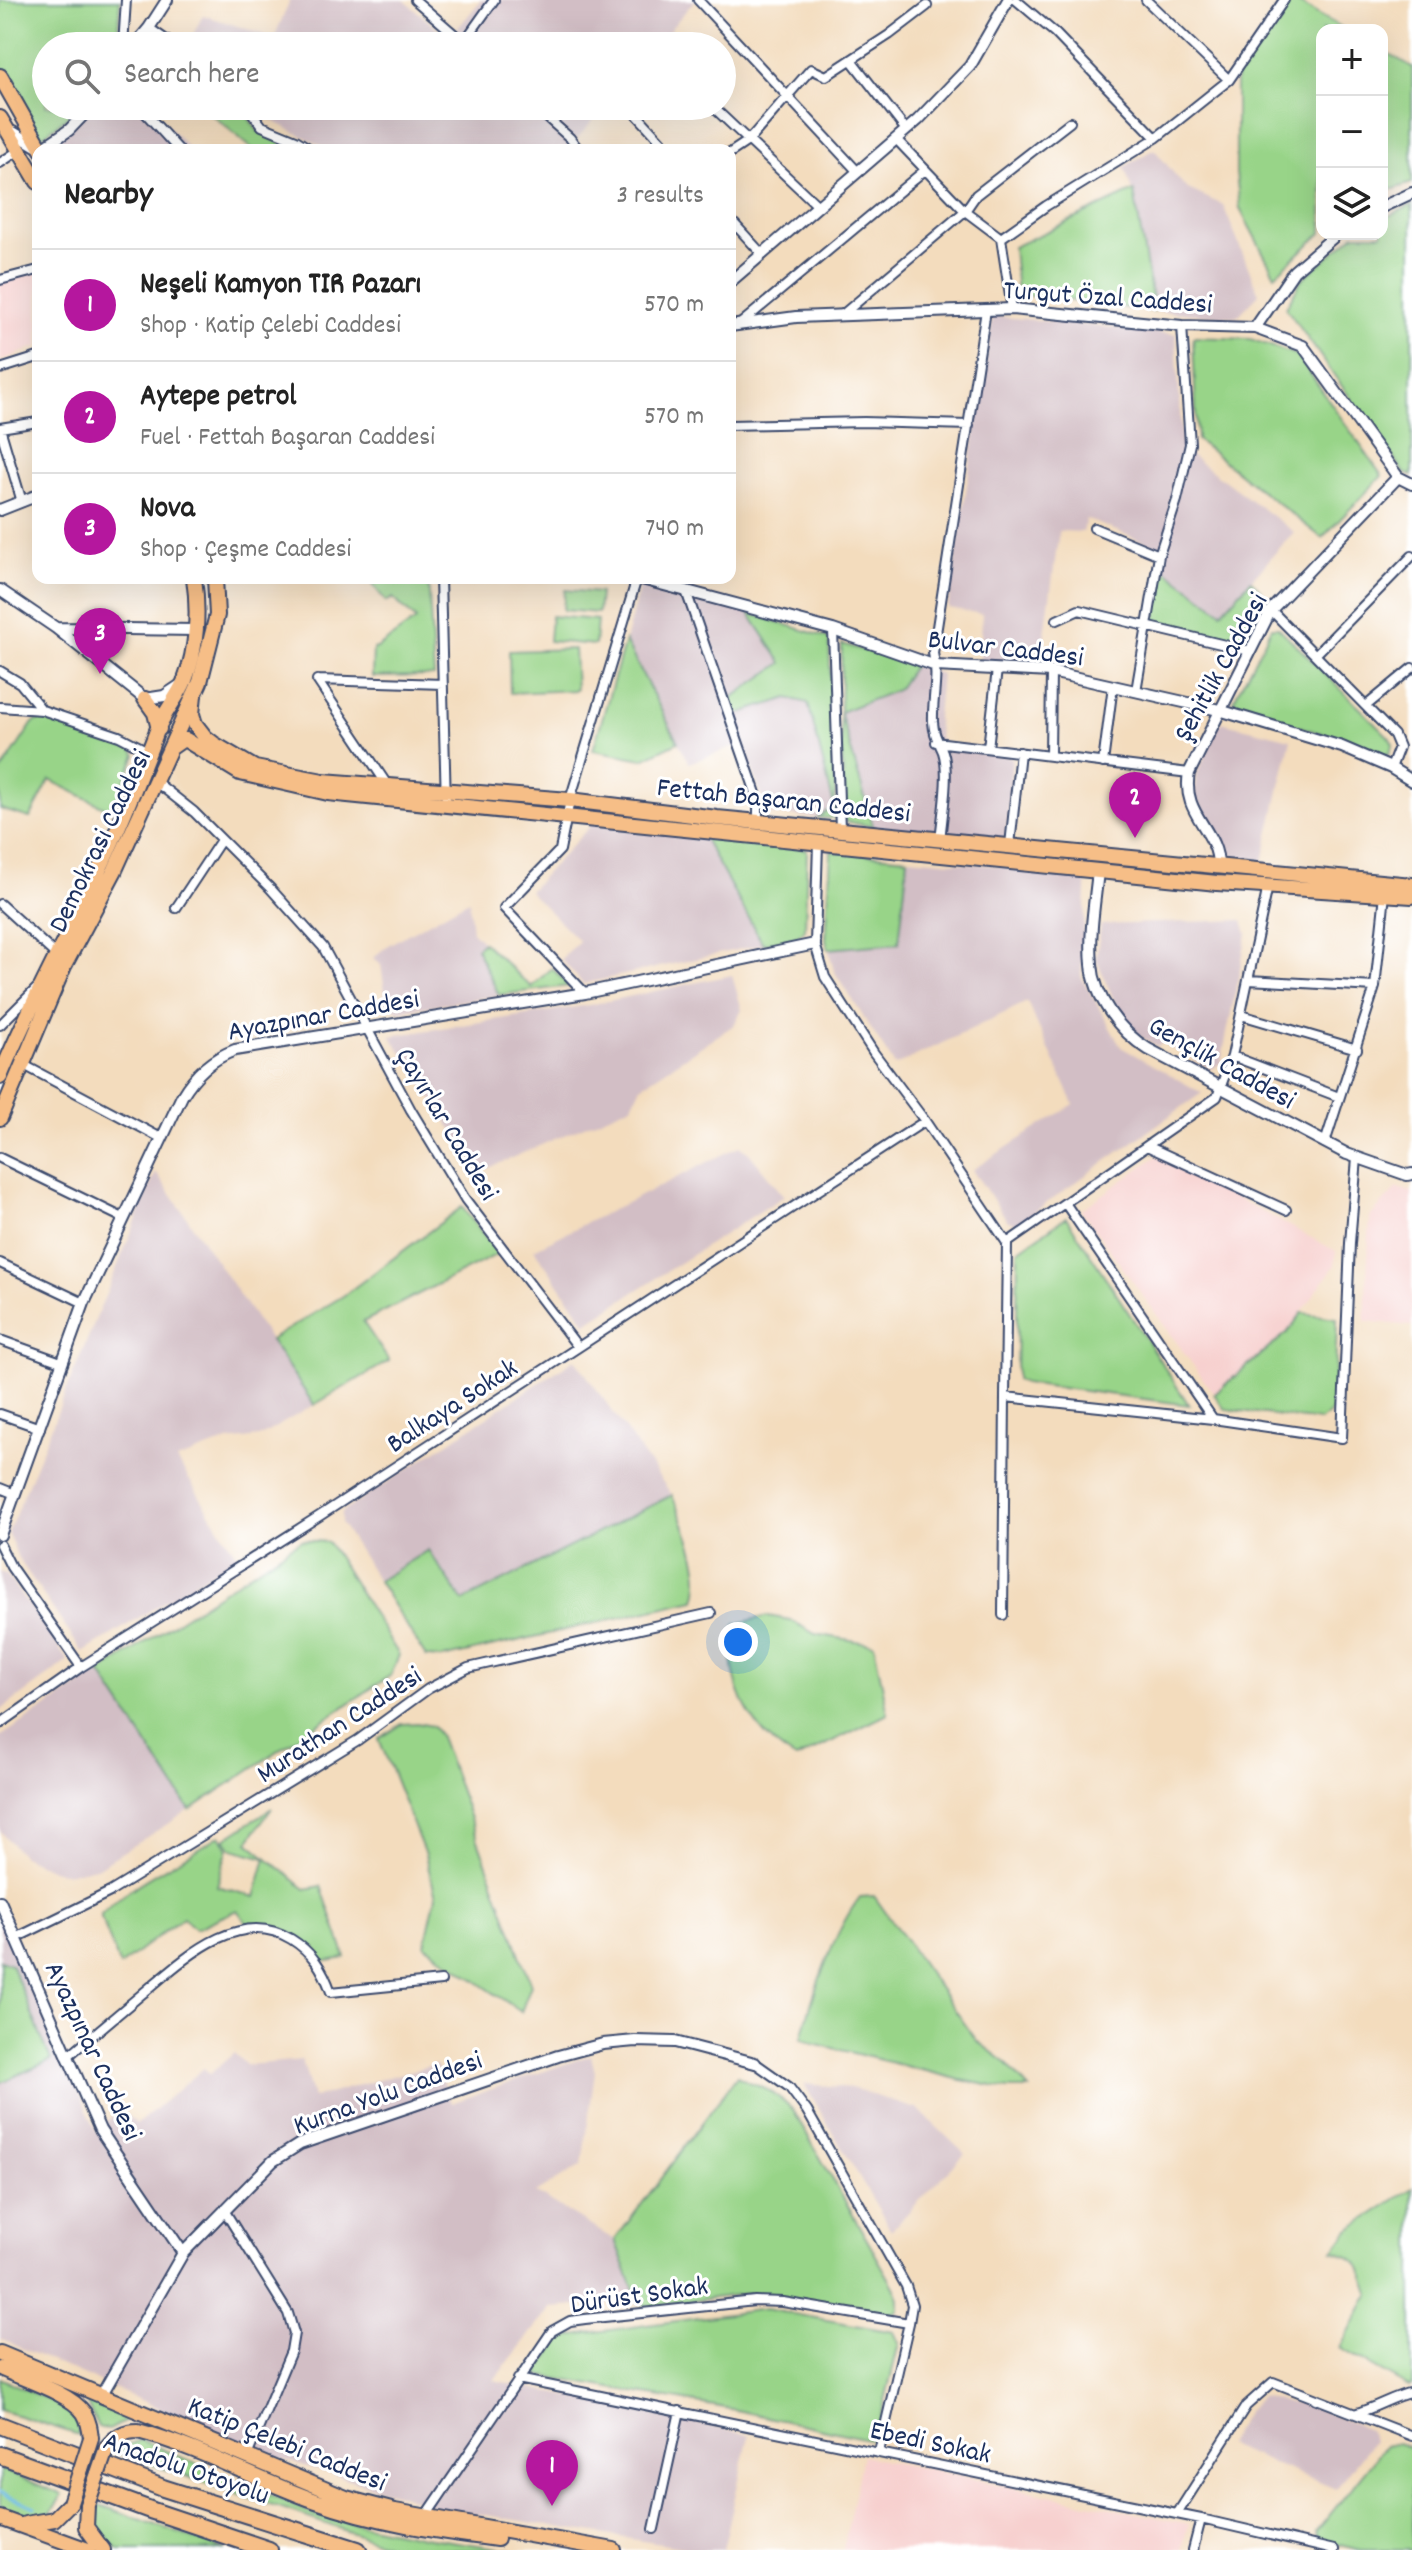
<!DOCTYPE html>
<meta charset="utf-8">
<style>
:root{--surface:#fff;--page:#f2f2f2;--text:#222;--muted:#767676;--line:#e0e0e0;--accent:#b5179e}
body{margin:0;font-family:Dekko,sans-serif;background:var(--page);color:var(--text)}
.controls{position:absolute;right:24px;top:24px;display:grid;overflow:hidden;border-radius:16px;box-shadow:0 8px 32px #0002}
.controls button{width:72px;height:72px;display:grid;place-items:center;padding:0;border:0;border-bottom:2px solid var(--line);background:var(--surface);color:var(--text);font:40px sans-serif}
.you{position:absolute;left:738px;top:1642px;width:28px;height:28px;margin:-20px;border:6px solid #fff;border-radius:50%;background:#1a73e8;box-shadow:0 0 0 12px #1a73e833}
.badge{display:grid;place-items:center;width:52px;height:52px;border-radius:50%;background:var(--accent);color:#fff;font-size:26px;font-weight:700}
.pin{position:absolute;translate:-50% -66px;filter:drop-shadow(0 2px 4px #0008)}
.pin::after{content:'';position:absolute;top:42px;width:28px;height:24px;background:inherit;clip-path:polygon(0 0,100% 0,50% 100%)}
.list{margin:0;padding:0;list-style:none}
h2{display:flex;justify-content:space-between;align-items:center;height:104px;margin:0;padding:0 32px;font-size:34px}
h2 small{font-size:26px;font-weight:400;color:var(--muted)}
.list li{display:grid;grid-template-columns:52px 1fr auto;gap:24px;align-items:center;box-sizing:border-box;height:112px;padding:0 32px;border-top:2px solid var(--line)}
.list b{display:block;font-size:30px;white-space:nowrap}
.list p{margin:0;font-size:26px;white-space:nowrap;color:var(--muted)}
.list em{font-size:26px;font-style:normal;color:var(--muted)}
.icon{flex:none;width:44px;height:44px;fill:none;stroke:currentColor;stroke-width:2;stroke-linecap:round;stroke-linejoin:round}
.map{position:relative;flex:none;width:1412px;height:2550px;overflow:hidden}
.search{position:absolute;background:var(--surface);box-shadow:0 8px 32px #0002;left:32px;top:32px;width:704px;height:88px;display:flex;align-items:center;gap:20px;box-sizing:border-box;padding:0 28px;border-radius:44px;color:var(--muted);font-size:30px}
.panel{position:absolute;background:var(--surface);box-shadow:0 8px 32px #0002;left:32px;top:144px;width:704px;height:440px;border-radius:16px}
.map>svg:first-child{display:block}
</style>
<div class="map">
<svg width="1412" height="2550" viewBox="0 0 1412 2550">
<rect width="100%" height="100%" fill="#fff"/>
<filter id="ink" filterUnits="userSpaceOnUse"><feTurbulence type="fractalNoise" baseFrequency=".0125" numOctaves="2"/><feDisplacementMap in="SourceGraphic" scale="16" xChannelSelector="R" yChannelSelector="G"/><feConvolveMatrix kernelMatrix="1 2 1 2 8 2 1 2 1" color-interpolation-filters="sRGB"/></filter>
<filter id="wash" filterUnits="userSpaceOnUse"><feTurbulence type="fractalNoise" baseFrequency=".006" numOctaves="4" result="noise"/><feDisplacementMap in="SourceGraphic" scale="32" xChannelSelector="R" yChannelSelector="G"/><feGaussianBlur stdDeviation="1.8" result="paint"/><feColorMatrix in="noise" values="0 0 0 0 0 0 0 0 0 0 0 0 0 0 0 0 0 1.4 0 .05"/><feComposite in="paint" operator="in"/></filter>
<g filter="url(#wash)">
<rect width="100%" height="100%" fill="#f3dcbd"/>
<path fill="#f7d0cf" d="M38,269v77l-38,15v-81z
M1157,1156l179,95 -1,14 -48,68 -73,61 -133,-184z
M1397,1188l15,4v134l-47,-5 5,-104z
M862,2456l327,68 -6,26h-340z"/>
<path fill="#d2bec5" d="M290,0h114l45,39 32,-39h214l-39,46h-469l16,-31 71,23z
M87,106h62l41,44h-140l-6,-9z
M253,106h353l-39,44h-237l-71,-36z
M1154,149l32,39 37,17 36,89 -22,23 -83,-6 -21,-120 -9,-24z
M993,316l183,18 6,115 112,83 -72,80 -59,-44 2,-18 -79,-31 -3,13 -24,-1 -14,103 -13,31 -52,-4 2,-47 -34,-6z
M640,585l109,28 33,50 -53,37 5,14 54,-16 20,5 26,103 -16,12 -50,-4 -24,-70 -55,19 -64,-122z
M914,665l27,9 -4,43 2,20 12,13 61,7 -6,82 -133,-13 -33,-114 57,-22z
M1221,722l70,17 -28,122 -29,-4 -39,-61 2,-22z
M593,823l110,14 60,107 -180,40 -22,-25 18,-18 -50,-50z
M831,851l256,23 -6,102 40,71 81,46 -185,131 -9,-3 -36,-51 102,-66 -47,-102 -132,64 -61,-95 -8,-31z
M469,900l3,31 11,11 -7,6 23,47 -101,16 -11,-6 -6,-40 -8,-7 15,-13z
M1243,920l4,14 -26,129 -10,6 -48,-26 -6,3 -19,-11 -20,-25 -22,-52 5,-33z
M732,975l10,35 -8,15 -93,61 -9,19 -152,67 -89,-136 198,-31z
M740,1146l9,7 35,43 -198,127 -52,-74z
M156,1172l158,233 -55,32 -31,4 -51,19 60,96 -154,97 -65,-95 -10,-25z
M575,1359l97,136 -210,106 -34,-50 -50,30 -37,-58v-10z
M0,1572l6,2 62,87 -68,50z
M100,1672l90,138 -90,56 -30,7 -18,-3 -29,-14 -23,-25v-94z
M0,1911l97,222 22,-24 18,15 67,-56 6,6 24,-21 12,12 56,-5 11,38 123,-34 15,39 140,-48 4,17 -13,93 -46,28 82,49 20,59 -87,7 -57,72 255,55 -26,115h-26l-254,-42 -181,-55 -262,-114z
M804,2084l47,4 68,22 46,44 -74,76z
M1261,2397l50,10 58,22 4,12 -37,48 -109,-44 19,-33z"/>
<path fill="#98d488" stroke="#5a8273" stroke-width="2" d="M0,0h120l-2,29 -7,17h-65v60h36l-41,31 -37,-63 -4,-11z
M1293,0l53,30h-24v203l-47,42 -35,-66 -4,-36v-96l3,-8z
M1382,50l30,17v116l-30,10z
M214,106h26l18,25 36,19h-40l-44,-37z
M1134,191l20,120 -137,-17 -4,-47z
M1412,205v271l-8,-3 -118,-165 15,-28 54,-46h27v-15z
M1193,337l57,2 47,16 85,121 -60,62 -125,-98z
M1163,568l59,44 29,-32 17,18 -9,9 -13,32 -4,1 -87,-18z
M368,578h60l6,98 -62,1 1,-28 4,-1 39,-28 -23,-22 -7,4z
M565,590l35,3 -2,20 -35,-3z
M749,613l80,25 7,180h-18l16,-12 -26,-103 -20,-5 -54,17 -5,-15 53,-37z
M551,616l46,4 -2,25 -46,-4z
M1272,627h6l111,110 4,7 -4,10 -6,1 -10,-6 -136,-41 -3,-9z
M625,641l53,101 -35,17 -50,-9z
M842,644l72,21 -17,25 -57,22 33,114 -28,-4 -5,-110z
M574,649l2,41 -66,3 -1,-42z
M44,717l87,31 5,7 -24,56 -62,-31 -20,38 -30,-9v-36l33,-50z
M703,837l104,12 -2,81 -9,7 -33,7z
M831,851l77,7 -9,85 -71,6 -2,-9z
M483,942l48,45 21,-19 17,18 -70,9 -23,-47z
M462,1207l36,47 -135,68 26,39 -75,44 -44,-65 73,-44z
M1066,1217l123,188 -165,-22 -8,-3 2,-129z
M1302,1313l35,5 -3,92 -14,11 -95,-12 -11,-15 73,-61z
M672,1495c12,31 34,72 23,105l-252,58 -17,-1 -48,-76 50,-31 35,51z
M301,1540l27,2 71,113 -8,20 -201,135 -90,-138z
M768,1616l22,4 25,14 59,10 14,70 -92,45c-38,-22 -62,-60 -64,-104 -1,-12 -3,-21 4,-31z
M417,1723l15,3 7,8 92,251 -10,27 -96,-67 11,-49 -11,-41 -46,-116 23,-15z
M272,1808l-24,34 57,47 16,-3 25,72 -25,4c-14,-26 -43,-39 -71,-35l-13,-17 -42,19 -12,-12 -63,49 -20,-51c33,-34 81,-53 120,-80l8,13 -11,38 38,11 11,-39 -34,-9 -7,-10z
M874,1896l103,145 28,21 24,27h-21l-47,-9 -148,-37 -11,-5c10,-43 32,-107 58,-141z
M0,1960l11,4 40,96 -51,23z
M737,2076l36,17 20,17 101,177 5,11v11l-6,5 -142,-21 -104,14 -9,-6 -23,-61z
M1412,2188v198l-3,1 -69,-39 30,-55c-8,-25 -11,-36 -37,-42l16,-21z
M765,2309l129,23 5,11 -22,90 -5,7 -141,-31 -195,-34 23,-34 14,-6z
M0,2378l61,27 14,13 4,17 -79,-25z
M84,2398l48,20 -23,12 -11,-3z
M141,2440l175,75 107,22 89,13h-110l-284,-97 8,-8z
M1397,2443l15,5v102h-52l-41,-10 -2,-9 68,-85z
M0,2469l63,26 -13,18 -29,1 -21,-9z
M97,2504l129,46h-106l-16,-10 -7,-14z"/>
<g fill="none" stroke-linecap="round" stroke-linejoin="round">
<path stroke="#68b9e3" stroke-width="3" d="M0,2493l35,14"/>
</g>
</g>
<g filter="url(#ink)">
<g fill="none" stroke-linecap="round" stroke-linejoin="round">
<g stroke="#3b496c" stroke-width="12">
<path id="minor" d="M415,0l53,46
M698,0l160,172
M1016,0l39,33 101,105
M1146,0l83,80
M149,28l26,18
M464,42l30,-42
M648,45v1
M123,46l3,-46
M852,61l54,69
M139,106l40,44
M247,106l15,20 34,14 16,10
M534,106l36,32 9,12
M629,106l40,44
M712,106l106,100
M896,139l69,72 36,27 11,71
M730,153l18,-12 63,-72 15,7 63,-41 38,-29
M0,163l18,-12
M730,219l32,35
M1001,238l45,-32 110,-68 64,-51 9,-7 55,-80
M0,280l38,-10
M842,315l123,-104 11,-16 94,-73
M740,324l185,-154
M0,369l38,-12
M730,425l134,-3 105,3
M0,428l22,74
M0,428l38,-6
M1094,528l65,27 -23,136
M1159,555l18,-55 13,-56 -8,-118
M440,578l6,226
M686,591l72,208v23
M1271,610l123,125 5,12 -8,21
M1057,620l22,-10 171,41
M833,630l7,199
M1316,654l96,-98
M0,671l20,12 22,27 77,26 31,16
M317,680l71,106
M317,680l126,4
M1366,706l46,-38
M0,707l42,3
M936,742l253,31
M988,748l9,-79
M1050,756l1,-84
M1103,763l10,-78
M156,782l38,30 76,76 53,59 88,163 54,89 113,148
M940,841c2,-24 10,-68 3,-89 -5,-12 -9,-16 -10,-30 -1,-24 6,-45 0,-69l53,-343
M818,843l-3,101 10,33 49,76 51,68 82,122 -2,154 208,22 129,19 8,-195 7,-85
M1010,845l10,-93
M0,904l56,51
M176,908l45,-68
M1248,980l127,7
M585,993l-81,-85 56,-58 10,-50 67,-222
M1241,1015l116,34
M0,1025l37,-37
M1232,1056l107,41
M22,1064l139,74
M1325,1143l50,-156 10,-93
M1147,1146l139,64
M0,1158l123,60
M1065,1203l148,216
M1007,1243l210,-146 15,-41 36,-170
M0,1263l84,40
M0,1340l61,22
M0,1414l40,14
M0,1488l15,6
M0,1545l11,22 70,100
M1003,1615l2,-218
M0,1724l81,-57 240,-152 604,-394
M16,1938l94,-46 248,-152 70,-51 40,-21 243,-55
M67,2057c25,-21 50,-42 75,-63 39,-32 95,-88 149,-55 21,13 32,30 40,53l110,-11
M755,2063l34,24 18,24 99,175 6,19 -3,18 -30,129
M224,2210l64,103 6,20 -3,18 -44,105
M518,2379l683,140 133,31
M1357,2413c20,-6 35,-16 55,-21
M1177,2514l69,-108 27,-24 139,54
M426,2516l126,-185 18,-10 15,-2 170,-18 28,1 126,21
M654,2529l26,-118
M1193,2550l8,-31"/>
</g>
<g stroke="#3b496c" stroke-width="14">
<path id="tertiary" d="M134,46l15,-18 18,-28
M13,132l28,17
M41,149l28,-19 23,-24
M1382,207l30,-14
M730,282l188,-162 52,-54 38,-66
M730,326l66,-9 216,-8 170,17 73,2 48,18 95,131 14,7
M1255,328l39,-57 43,-37
M0,510l38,-15
M638,578l195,52 103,36 115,6 168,38 123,37 49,21 21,13
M0,590l56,38 89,71 19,-3 18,-12
M56,628l139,2
M1218,866c0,-37 -37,-51 -29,-93l82,-163 127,-133
M1098,871c-3,30 -9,62 -6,93 2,33 28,68 56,85l199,105 60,21 5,-1
M0,1535l84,-232 98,-207c13,-22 29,-37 53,-46l350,-57 230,-49
M0,1901l100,229 83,123
M102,2394l81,-141 90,-92 27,-17 258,-88 45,-12 32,-3 40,1 80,21"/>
</g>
<g stroke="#3b496c" stroke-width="18">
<path id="primary" d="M0,76l42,74
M0,118l38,64
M194,695l-2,19 3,10 10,13 9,7 41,24 68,13 247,19 147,18 695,67
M145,699l10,14 4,16
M172,747l10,-7h4l54,33 88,20 889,90 195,13
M0,1077c27,-66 61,-128 92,-192 25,-51 46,-104 66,-157 7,-17 20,-31 27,-48 12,-31 14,-69 9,-102
M0,1118l64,-152 50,-94 86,-190 17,-67 -2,-37
M0,2353l346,145 49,13 219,39
M0,2368c23,11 70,25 84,45 5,8 6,16 7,25
M107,2447c9,-11 17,-16 31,-16 61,16 118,49 178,70 59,21 120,30 181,38
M87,2505l-1,22 17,23
M0,2518l88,32
M25,2524l29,-5 16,-16"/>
</g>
<g stroke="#3b496c" stroke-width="20">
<path id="motorway" d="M0,2425l163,63 195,62
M0,2455l153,56 116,39"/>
</g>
<use href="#minor" stroke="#fff" stroke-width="8"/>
<use href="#tertiary" stroke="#fff" stroke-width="10"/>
<use href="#primary" stroke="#f6be87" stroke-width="14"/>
<use href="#motorway" stroke="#f6be87" stroke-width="16"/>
<g stroke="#3b496c" stroke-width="18" stroke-linecap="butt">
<path id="primary-bridge" d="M70,2503l21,-65
M87,2505l20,-58"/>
</g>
<use href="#primary-bridge" stroke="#f6be87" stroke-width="14"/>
</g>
</g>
<g text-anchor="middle" stroke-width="6" stroke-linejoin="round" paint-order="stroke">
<g font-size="28" fill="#1b2f5e" stroke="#fff">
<text transform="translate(1108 295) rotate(4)" y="10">Turgut Özal Caddesi</text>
<text transform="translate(1006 646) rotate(7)" y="10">Bulvar Caddesi</text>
<text transform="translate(1219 666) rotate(-61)" y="10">Şehitlik Caddesi</text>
<text transform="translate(784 798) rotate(6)" y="10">Fettah Başaran Caddesi</text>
<text transform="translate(98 840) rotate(-64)" y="10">Demokrasi Caddesi</text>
<text transform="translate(323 1013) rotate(-10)" y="10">Ayazpınar Caddesi</text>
<text transform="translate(1223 1061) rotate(29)" y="10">Gençlik Caddesi</text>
<text transform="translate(449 1123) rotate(59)" y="10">Çayırlar Caddesi</text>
<text transform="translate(451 1404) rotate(-33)" y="10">Balkaya Sokak</text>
<text transform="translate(338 1723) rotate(-33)" y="10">Murathan Caddesi</text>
<text transform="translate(95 2050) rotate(65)" y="10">Ayazpınar Caddesi</text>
<text transform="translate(387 2091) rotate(-20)" y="10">Kurna Yolu Caddesi</text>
<text transform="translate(639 2293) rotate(-8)" y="10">Dürüst Sokak</text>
<text transform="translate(931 2440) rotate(12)" y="10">Ebedi Sokak</text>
<text transform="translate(288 2442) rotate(22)" y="10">Katip Çelebi Caddesi</text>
<text transform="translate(187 2466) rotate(19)" y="10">Anadolu Otoyolu</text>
</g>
</g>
</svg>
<div class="controls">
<button>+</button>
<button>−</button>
<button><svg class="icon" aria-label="layers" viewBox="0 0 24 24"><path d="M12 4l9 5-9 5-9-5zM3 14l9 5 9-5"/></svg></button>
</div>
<div class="you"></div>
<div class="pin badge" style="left:552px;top:2506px">1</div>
<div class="pin badge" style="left:1135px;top:838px">2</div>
<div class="pin badge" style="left:100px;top:674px">3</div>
<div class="search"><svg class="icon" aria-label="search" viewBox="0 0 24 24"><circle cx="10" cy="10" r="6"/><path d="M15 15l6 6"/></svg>Search here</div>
<section class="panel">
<h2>Nearby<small>3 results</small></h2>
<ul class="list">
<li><span class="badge">1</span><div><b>Neşeli Kamyon TIR Pazarı</b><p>Shop · Katip Çelebi Caddesi</p></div><em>570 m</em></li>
<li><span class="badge">2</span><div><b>Aytepe petrol</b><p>Fuel · Fettah Başaran Caddesi</p></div><em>570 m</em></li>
<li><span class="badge">3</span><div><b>Nova</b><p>Shop · Çeşme Caddesi</p></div><em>740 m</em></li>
</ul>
</section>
</div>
